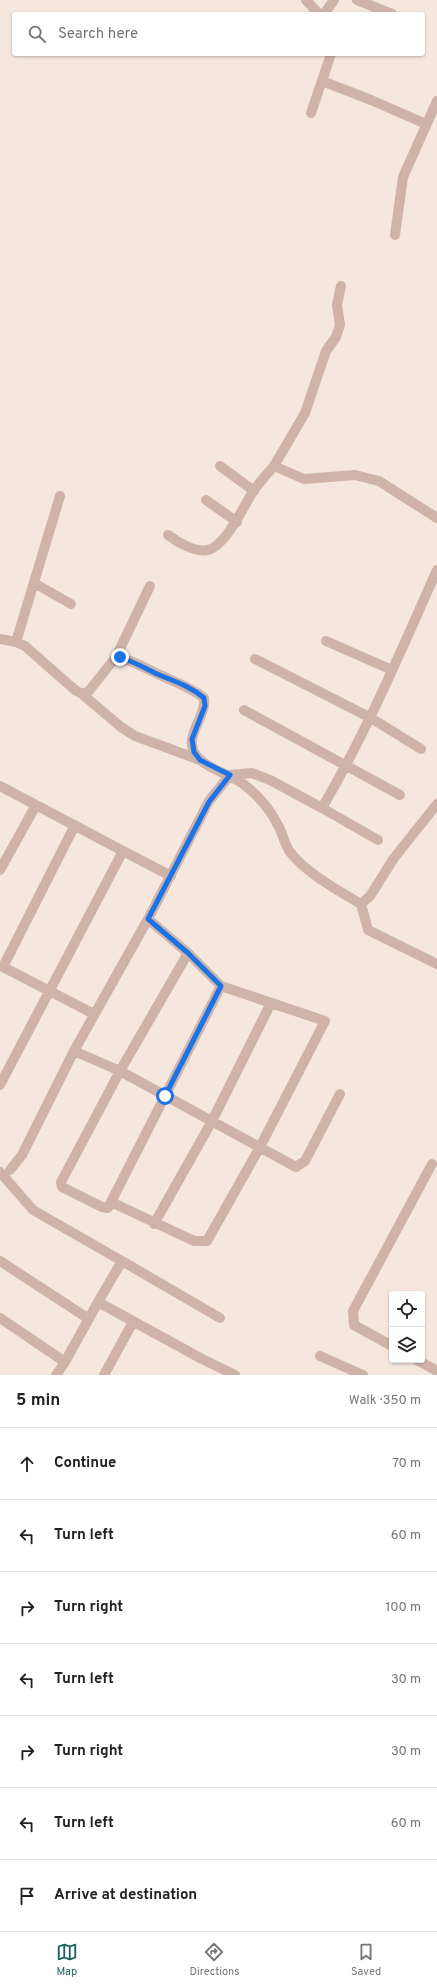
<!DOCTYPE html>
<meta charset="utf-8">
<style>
:root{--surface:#fff;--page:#f6f6f6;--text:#202124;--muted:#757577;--line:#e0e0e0;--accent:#1a6158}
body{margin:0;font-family:Overpass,sans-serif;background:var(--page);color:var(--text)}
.controls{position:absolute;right:12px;bottom:12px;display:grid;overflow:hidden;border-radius:4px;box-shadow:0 1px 3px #0004}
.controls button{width:36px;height:36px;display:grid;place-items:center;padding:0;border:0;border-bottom:1px solid var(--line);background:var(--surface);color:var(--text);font:20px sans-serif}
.stop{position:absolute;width:12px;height:12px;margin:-9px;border:3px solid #1a73e8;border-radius:50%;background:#fff}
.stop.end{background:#1a73e8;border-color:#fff;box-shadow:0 1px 4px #0008}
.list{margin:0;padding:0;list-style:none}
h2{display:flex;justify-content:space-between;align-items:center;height:52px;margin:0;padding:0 16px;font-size:17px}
h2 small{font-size:13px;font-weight:400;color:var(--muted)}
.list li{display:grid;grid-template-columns:26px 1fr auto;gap:12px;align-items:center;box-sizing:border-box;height:72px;padding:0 16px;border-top:1px solid var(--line)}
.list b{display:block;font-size:15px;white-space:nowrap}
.list em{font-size:13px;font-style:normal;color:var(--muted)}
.icon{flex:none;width:22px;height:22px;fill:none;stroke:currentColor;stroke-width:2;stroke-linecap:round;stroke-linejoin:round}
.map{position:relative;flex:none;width:437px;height:1375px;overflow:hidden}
.search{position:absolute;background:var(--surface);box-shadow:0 1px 3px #0004;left:12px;right:12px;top:12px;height:44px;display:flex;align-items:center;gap:10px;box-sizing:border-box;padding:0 14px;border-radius:4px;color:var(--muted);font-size:15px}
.sheet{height:556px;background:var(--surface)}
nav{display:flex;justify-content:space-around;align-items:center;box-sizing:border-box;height:56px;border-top:1px solid var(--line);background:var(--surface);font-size:11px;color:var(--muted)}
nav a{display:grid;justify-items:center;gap:2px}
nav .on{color:var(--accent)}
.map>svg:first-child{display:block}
</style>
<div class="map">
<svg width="437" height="1375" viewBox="0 0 437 1375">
<rect width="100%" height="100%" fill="#f5e6de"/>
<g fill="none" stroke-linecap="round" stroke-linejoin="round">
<path stroke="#cfb3a8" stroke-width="10" d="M306,0l13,14
M357,0l35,14
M324,14l10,-14
M322,81l49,19 55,24
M311,113l20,-59
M395,235l8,-58 34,-76
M220,466l34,25
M274,466l31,-53 21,-62 10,-14 4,-12 -3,-20 4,-19
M206,500l31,22
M168,535c9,7 28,18 40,15 18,-4 36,-45 46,-60 6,-8 13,-16 20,-24l30,13 51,-4 24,6 58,37
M34,583l37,21
M0,639l16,3 9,4 50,44 7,4 6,-2 28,-35c14,2 25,9 38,15 17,9 35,14 50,26 3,18 -19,36 -10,54 9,17 39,22 53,35 14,11 24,24 32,40 4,8 6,18 11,25 16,21 49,39 71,52l7,26 69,34
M326,641l66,29
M16,642l44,-146
M116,657l34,-71
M255,659l116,59 50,31
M82,694l39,33 14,9 65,24
M244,710l156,85
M0,786l123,65
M322,808l56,32
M75,825l-72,142 91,47
M0,870l36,-65
M361,904l9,-8 24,-38 43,-54
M188,953l-68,118 176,96 9,-6 35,-67
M74,1051l46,20 -59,111 1,5 40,20 6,1 3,-6 83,39h13l53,-94 65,-126 -104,-35 -33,-33 -40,-34
M0,1085l123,-234 48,25
M10,1170l12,-15 52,-104 74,-132 61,-118 21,-26 22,-2 18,7 52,28c45,-77 79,-157 115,-238
M0,1172l33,38 89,51 -24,41
M111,1202l110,-216
M154,1224l58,-103 59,-118
M0,1261l89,58
M122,1261l98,57
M0,1318l65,44
M392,1346l-38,-21 -1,-14 79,-147
M320,1356l43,19
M417,1360l20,11
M56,1375l9,-13 33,-60 104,57 33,16
M104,1375l29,-53"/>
</g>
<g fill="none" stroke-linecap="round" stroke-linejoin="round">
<path stroke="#1a73e8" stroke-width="5" d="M120,657c14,5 25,11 37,17 17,7 33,12 47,24l1,8 -13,33 2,13 6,8 30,15 -21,27 -61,117 40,34 33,33 -56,110"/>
</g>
</svg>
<div class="controls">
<button><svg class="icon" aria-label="locate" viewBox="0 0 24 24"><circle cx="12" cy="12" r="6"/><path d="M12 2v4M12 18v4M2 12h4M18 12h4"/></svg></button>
<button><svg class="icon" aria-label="layers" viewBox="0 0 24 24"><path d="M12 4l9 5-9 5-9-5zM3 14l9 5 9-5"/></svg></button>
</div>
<div class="stop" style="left:165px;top:1096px"></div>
<div class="stop end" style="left:120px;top:657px"></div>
<div class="search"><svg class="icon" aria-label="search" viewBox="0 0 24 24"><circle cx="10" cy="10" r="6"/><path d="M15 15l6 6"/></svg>Search here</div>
</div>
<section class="sheet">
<h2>5 min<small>Walk · 350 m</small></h2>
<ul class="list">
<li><svg class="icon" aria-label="ahead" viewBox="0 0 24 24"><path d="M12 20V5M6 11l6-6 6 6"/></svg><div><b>Continue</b></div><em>70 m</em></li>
<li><svg class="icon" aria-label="left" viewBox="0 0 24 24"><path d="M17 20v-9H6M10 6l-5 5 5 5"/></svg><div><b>Turn left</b></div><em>60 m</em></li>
<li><svg class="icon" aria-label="right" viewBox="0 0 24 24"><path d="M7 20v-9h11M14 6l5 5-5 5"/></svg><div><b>Turn right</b></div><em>100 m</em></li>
<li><svg class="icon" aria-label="left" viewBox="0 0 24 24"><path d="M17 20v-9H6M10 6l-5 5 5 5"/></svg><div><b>Turn left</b></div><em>30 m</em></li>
<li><svg class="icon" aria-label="right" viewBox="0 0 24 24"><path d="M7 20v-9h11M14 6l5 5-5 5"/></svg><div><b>Turn right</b></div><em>30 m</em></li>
<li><svg class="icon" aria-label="left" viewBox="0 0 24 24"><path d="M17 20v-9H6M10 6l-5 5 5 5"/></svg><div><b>Turn left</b></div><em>60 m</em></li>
<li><svg class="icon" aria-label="arrive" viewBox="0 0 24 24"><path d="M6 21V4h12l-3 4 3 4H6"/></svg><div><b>Arrive at destination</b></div></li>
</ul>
</section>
<nav>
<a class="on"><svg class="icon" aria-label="map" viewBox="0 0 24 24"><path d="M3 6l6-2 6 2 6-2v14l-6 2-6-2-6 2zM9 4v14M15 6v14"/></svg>Map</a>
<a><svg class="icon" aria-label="directions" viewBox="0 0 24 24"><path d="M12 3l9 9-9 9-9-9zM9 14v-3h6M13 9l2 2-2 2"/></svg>Directions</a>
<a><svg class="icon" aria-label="saved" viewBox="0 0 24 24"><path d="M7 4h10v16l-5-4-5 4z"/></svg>Saved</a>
</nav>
